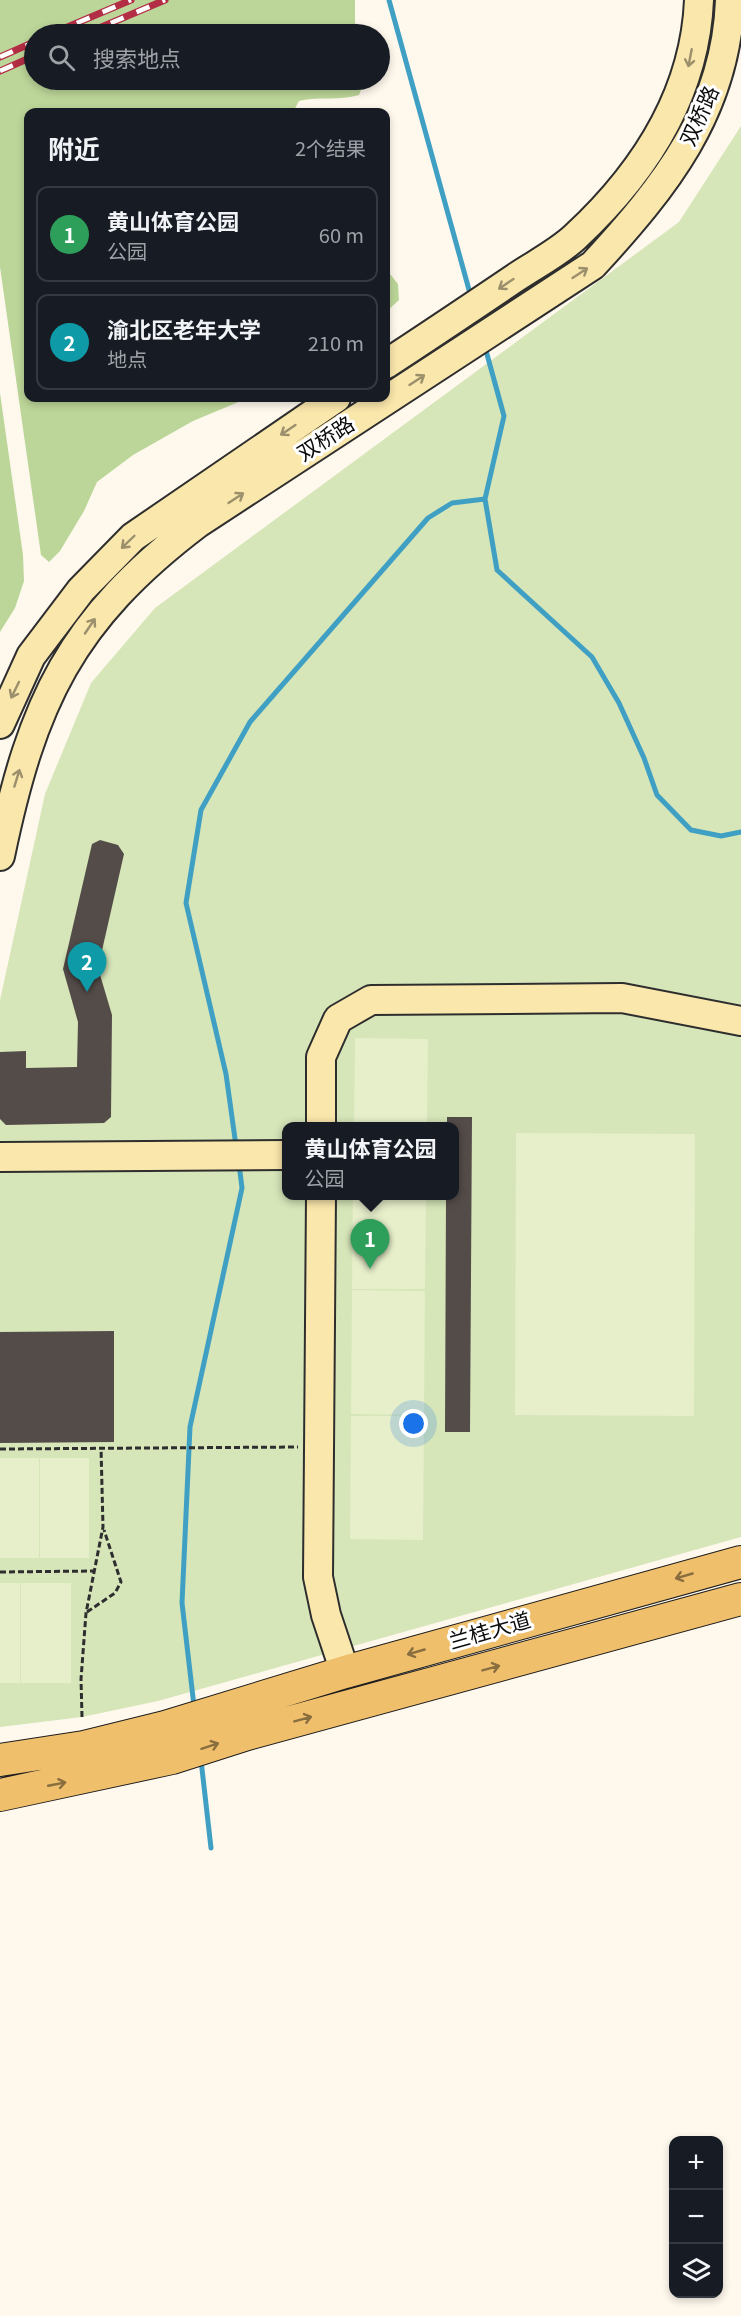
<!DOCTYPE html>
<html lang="zh">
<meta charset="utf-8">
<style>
:root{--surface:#171b24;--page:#242831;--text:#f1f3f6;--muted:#9ea1a6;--line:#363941;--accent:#2563eb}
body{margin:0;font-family:Georgia,"Noto Sans SC",serif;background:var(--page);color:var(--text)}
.controls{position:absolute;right:18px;bottom:18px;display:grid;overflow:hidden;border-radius:12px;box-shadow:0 3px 9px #0003}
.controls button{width:54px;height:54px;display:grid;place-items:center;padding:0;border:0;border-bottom:2px solid var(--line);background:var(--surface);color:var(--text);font:30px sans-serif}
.you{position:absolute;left:414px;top:1424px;width:21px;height:21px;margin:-15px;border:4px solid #fff;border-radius:50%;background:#1a73e8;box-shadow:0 0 0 9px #1a73e833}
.badge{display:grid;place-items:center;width:39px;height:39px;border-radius:50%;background:var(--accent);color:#fff;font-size:20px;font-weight:700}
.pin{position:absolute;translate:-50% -50px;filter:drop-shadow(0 2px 3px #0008)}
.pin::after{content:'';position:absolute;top:32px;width:21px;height:18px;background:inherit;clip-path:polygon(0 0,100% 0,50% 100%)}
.popup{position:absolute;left:282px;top:1122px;width:177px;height:78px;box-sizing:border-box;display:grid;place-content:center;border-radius:12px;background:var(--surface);filter:drop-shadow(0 2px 4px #0005);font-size:20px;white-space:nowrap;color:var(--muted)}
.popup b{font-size:22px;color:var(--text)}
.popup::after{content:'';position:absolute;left:50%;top:100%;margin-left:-12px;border:12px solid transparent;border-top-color:var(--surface)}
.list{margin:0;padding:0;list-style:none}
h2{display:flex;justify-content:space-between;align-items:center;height:78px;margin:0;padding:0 24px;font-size:26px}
h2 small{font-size:20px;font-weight:400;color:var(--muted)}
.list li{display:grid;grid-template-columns:39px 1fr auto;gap:18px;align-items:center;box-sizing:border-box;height:96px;margin:0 12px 12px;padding:0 12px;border:2px solid var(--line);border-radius:12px}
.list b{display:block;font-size:22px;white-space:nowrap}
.list p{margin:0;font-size:20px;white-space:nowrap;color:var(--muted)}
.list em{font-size:20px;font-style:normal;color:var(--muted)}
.icon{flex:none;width:33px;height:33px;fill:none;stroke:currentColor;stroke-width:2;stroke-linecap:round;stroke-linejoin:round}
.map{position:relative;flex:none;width:741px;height:2316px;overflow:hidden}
.search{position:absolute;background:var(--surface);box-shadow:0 3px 9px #0003;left:24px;top:24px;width:366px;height:66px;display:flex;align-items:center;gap:15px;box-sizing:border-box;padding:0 21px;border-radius:33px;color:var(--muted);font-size:22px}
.panel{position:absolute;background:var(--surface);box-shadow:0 3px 9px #0003;left:24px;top:108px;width:366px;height:294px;border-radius:12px}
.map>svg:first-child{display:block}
</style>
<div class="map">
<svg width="741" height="2316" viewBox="0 0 741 2316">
<rect width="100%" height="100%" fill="#fef8ed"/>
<path fill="#d6e6b9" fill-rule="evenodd" d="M741,126v1411l-583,164 -76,16 -82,10v-727l45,-206 46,-111 64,-75 524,-386zM286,1126h168v70h-168z"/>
<path fill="#bcd699" d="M0,0h355v22l3,12h-324v46h331l-6,15c-20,6 -39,1 -60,6l-6,11h-265v286h220l-55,23 -60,34 -36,27 -13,29 -24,40 -11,11 -8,-7 -41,-288z
M386,269l12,15 1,16 -13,12z
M0,393l23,162 1,26 -9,27 -15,24z"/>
<path fill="#e6eeca" d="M355,1038l73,1 -1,87h-73z
M516,1133l179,1 -1,282 -179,-1z
M353,1196h73l-1,93h-73z
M352,1290l73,1 -1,124 -73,-1z
M351,1416h73l-1,124 -73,-1z
M0,1458h39v100h-39z
M40,1458h49v100h-49z
M0,1583h20v100h-20z
M21,1583h50v100h-50z"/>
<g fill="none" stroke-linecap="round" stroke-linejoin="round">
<path stroke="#40a0c4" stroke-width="5" d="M389,0l82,297
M485,347l19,69 -19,83 12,71 95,87 27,46 25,55 13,37 34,35 30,6 20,-4
M236,1146l-10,-72 -40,-171 15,-93 49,-88 178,-204 24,-15 33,-4
M194,1706l-12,-103 8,-176 52,-239 -3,-24
M201,1760l10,88"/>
</g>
<path fill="#544c49" d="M100,840l18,5 6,9 -26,114 14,47 -1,102 -7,6 -98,2 -6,-6v-67l26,-1v17l51,-1 1,-45 -15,-53 29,-125z
M447,1117h25l-2,315h-25l1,-236h8v-70h-7z
M114,1331v111l-114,1v-111z"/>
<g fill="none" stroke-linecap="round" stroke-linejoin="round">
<g stroke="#2e2e2e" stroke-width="32">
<path id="secondary" d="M386,364c43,-28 86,-57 129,-86 19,-13 43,-25 60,-41 69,-64 120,-141 124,-237
M0,724l31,-68 50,-66 52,-53 203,-139
M0,856c32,-154 70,-236 198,-333l395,-258c72,-78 133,-154 137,-265
M321,1126v-69l17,-38 33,-19 251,-2 119,23
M0,1157l286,-2
M321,1196l-3,381 8,38 19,57"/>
</g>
<g stroke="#1d1d1d" stroke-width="34">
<path id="primary" d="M0,1760l84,-13 81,-20 180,-55 396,-110
M0,1795l172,-37 75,-24 494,-135"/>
</g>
<path stroke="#2e2e2e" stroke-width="3" stroke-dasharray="6 3" stroke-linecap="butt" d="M0,1449l298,-2
M0,1572l95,-1
M87,1612l28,-19 6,-11 -17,-52
M82,1717l-1,-38 5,-66 17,-86 -2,-80"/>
<use href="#secondary" stroke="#fae7ac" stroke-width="28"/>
<use href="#primary" stroke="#f0bf6b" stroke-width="32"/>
<g stroke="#b32d44" stroke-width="7">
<path id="rail" d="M51,34l80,-34
M85,34l80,-34
M0,57l34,-15
M0,71l34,-15"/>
</g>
<use href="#rail" stroke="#fff" stroke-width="4.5" stroke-dasharray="14" stroke-linecap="butt"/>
</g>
<defs><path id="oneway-shaft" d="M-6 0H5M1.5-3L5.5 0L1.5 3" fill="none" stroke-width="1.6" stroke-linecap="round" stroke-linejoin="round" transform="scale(1.5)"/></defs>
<g stroke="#9b8f6c">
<use href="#oneway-shaft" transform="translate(690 58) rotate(101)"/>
<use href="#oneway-shaft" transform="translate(580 273) rotate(-33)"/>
<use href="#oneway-shaft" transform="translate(506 284) rotate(146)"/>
<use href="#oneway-shaft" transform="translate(417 380) rotate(-33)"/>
<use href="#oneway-shaft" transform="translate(288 430) rotate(146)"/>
<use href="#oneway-shaft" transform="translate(236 498) rotate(-33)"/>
<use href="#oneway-shaft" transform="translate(128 542) rotate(136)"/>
<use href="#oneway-shaft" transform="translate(90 626) rotate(-56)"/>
<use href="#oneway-shaft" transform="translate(15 690) rotate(116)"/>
<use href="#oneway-shaft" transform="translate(17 778) rotate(-73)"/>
</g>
<g stroke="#896e40">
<use href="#oneway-shaft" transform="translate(684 1576) rotate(164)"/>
<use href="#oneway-shaft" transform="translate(416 1652) rotate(164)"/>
<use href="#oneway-shaft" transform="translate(491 1668) rotate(-15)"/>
<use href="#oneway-shaft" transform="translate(303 1719) rotate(-15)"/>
<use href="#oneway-shaft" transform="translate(210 1746) rotate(-18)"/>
<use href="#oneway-shaft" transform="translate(57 1784) rotate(-11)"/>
</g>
<g text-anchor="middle" stroke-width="6" stroke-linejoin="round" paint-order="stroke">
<g font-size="21" fill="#0c0c0c" stroke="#fff">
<text transform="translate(700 116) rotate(-66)" y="7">双桥路</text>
<text transform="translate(326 439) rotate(-33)" y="7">双桥路</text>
<text transform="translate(490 1631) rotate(-16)" y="7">兰桂大道</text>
</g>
</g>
</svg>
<div class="controls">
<button>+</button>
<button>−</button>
<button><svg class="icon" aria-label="layers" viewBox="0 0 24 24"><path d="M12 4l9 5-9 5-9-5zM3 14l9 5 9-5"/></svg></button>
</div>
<div class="you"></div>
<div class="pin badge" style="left:370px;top:1269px;background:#2e9e5b">1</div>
<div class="popup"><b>黄山体育公园</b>公园</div>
<div class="pin badge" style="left:87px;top:992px;background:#0f9aa8">2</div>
<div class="search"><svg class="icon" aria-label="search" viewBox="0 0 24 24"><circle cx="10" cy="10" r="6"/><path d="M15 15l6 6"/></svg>搜索地点</div>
<section class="panel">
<h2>附近<small>2个结果</small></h2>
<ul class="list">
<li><span class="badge" style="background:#2e9e5b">1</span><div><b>黄山体育公园</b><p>公园</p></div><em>60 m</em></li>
<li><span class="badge" style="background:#0f9aa8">2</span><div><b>渝北区老年大学</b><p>地点</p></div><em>210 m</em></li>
</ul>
</section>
</div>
